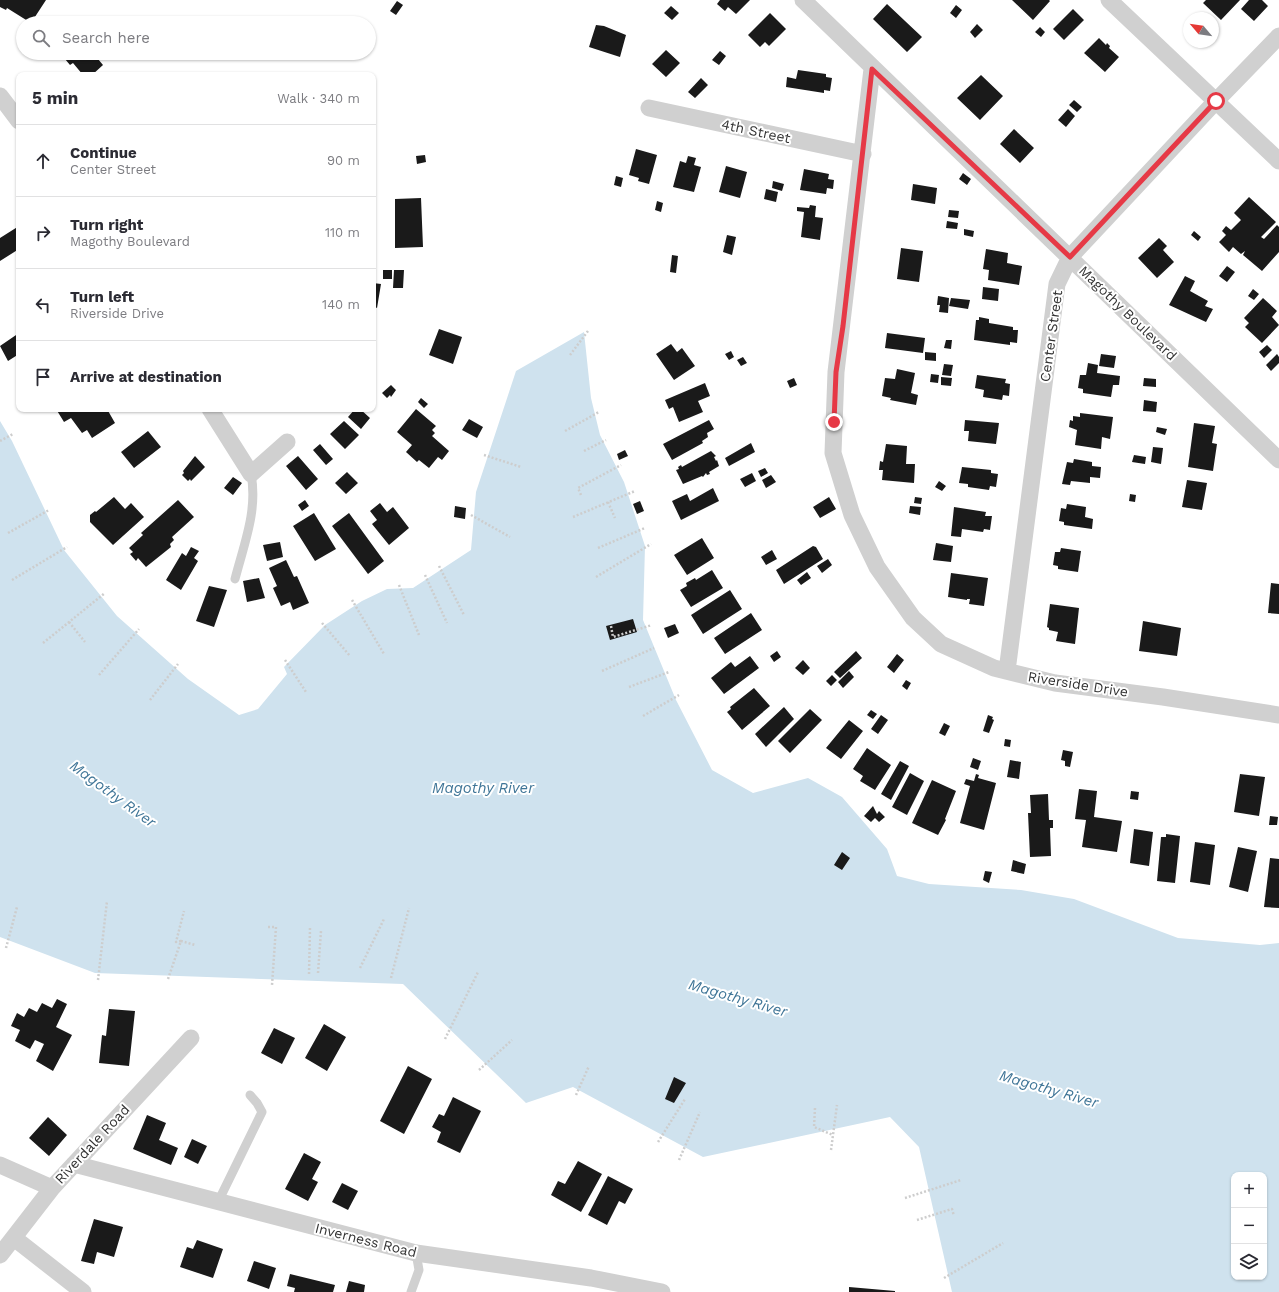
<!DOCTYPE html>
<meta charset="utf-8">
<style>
:root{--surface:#fff;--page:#f7f7f7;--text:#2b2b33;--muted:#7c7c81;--line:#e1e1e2}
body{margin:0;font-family:"Work Sans",sans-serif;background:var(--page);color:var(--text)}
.controls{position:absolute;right:12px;bottom:12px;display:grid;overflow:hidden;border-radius:8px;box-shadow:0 1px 3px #0004}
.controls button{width:36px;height:36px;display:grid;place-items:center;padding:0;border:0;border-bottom:1px solid var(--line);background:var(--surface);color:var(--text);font:20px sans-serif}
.compass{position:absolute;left:1183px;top:12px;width:36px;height:36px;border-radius:50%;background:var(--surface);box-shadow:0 1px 3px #0004;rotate:299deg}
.stop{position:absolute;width:12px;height:12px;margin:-9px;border:3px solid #e63946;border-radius:50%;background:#fff}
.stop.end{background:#e63946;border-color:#fff;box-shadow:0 1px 4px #0008}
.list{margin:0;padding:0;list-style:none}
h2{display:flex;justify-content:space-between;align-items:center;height:52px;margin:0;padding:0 16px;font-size:17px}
h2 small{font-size:13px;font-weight:400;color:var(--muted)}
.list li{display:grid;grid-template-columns:26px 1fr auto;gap:12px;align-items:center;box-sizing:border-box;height:72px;padding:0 16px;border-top:1px solid var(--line)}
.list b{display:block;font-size:15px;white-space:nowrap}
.list p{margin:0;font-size:13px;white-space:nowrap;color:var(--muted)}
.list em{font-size:13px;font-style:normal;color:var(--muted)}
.icon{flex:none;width:22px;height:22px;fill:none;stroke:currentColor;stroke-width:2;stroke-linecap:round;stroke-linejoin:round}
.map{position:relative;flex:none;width:1279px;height:1292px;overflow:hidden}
.search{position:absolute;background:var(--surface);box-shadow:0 1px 3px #0004;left:16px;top:16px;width:360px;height:44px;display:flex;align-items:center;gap:10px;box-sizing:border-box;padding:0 14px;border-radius:22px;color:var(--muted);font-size:15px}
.panel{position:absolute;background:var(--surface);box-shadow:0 1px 3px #0004;left:16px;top:72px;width:360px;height:340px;border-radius:8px}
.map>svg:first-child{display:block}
</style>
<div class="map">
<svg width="1279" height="1292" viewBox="0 0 1279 1292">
<rect width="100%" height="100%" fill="#fff"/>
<path fill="#cfe2ee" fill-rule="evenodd" d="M584,332l7,66 9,37 24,47 21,64 -2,74 33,80 36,70 41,23 55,-15 34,19 45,52 10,27 32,8 92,6 53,9 104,39 82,7 19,-2v349h-327l-33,-145 -29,-30 -187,40 -130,-70 -47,16 -123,-119 -308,-11 -95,-36v-516l12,20 52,109 53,66 71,63 51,36 19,-6 29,-35 -3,-7 41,-42 37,-24 25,-12 26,-1 58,-38 5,-58 40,-121zM1234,1175h30v102h-30z"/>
<path fill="#1a1a1a" d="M0,0h46l-15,23 -24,-15 -1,2 -6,-3z
M720,0h30l-14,14 -8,-7 -3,4 -8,-7z
M1012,0h37l1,1 -17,19z
M1206,0h34l-19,20 -18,-17z
M1249,0h13l6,6 -14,15 -13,-12z
M397,1l6,4 -7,10 -6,-4z
M887,4l35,33 -15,15 -34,-33z
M956,5l6,5 -6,8 -6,-5z
M671,6l8,7 -7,7 -8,-7z
M1073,9l11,11 -20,20 -11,-11z
M770,13l16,16 -17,17 -4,-4 -5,5 -12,-12z
M977,24l6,6 -8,8 -5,-6z
M596,25l8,1 22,9 -6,22 -31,-10z
M1040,27l5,5 -4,5 -6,-5z
M1099,38l7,7 1,-2 3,3 -1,2 10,9 -14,15 -21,-19z
M666,50l14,13 -14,14 -14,-13z
M720,51l6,5 -7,9 -7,-5z
M60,53h33l10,12 -11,10h-9l-10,-12 -3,2z
M798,70l28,4v3l6,1 -2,13 -6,-1v3l-38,-6 1,-10 9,2z
M981,75l22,21 -23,24 -23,-22z
M701,78l7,7 -13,13 -7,-6z
M1074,100l8,7 -5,5 -8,-7z
M1068,109l7,7 -9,11 -8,-7z
M1014,129l20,19 -14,15 -20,-19z
M636,149l21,6 -8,29 -11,-3 1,-3 -10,-3z
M425,155l1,7 -9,2 -1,-8z
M688,156l8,2 -2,7 7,2 -7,25 -21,-5 7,-26 6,2z
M726,166l21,6 -7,26 -21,-6z
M804,169l25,5 -1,5 6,1 -1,9 -6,-1 -1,6 -26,-4z
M963,173l8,6 -4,6 -8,-6z
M616,176l7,2 -2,9 -7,-2z
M773,181l11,3 -2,7 -10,-3z
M913,184l24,4 -2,16 -24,-4z
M766,189l12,3 -2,10 -12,-3z
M1249,197l27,25 -15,15 3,2 13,-14 2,2v25l-17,19 -19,-16 2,-4 -4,3 -8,-7 -4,5 -10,-10 7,-7 -4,-4 4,-5 5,4 10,-10 -7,-7z
M421,198l2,49 -28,1v-49z
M657,201l6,2 -2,9 -6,-2z
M810,205l6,1 -1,11 8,1 -3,22 -19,-3 3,-25 -7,-1v-4l12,1z
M949,210l10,1 -1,7 -10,-1z
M947,221l11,2 -1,6 -11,-1z
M19,226v23l-19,12v-23z
M964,229l10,2 -1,6 -9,-2z
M1194,231l7,6 -3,4 -7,-6z
M727,235l9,2 -4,18 -9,-3z
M1159,238l8,8 -4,4 11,12 -17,16 -19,-20z
M901,248l22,3 -4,31 -22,-3z
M986,249l22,4 -1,10 15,3 -3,19 -31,-5 1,-10 -6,-1z
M672,255l6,1 -2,17 -6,-1z
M1227,266l8,6 -8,10 -8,-6z
M383,270h9v9h-9z
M394,270h10l-1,18h-10z
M1185,276l10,5 -5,10 18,10 -3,5 8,3 -7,13 -37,-17z
M373,283l8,1 -4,24 -2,-1 -1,8z
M983,287l16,2 -1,12 -16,-2z
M1253,289l6,5 -5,6 -6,-4z
M938,296l11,2 -1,15 -9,-1 1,-7h-3z
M951,298l19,2 -2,9 -19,-3z
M1263,298l14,13 -5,6 7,8 -17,18 -17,-16 4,-4 -5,-5z
M979,317l10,2v4l24,4v3h5l-1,13 -7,-1v3l-36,-5 2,-20h3z
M439,329l23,8 -9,27 -24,-9z
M19,333v21l-11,7 -8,-15z
M887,333l38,5 -2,15 -38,-5z
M946,340h6l-1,9 -7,-1z
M671,344l6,8 5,-4 13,18 -21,14 -18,-26z
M1267,345l5,5 -8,8 -5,-6z
M731,351l3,6 -5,3 -4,-6z
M925,352l11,1v8l-11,-1z
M1101,354l15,2 -2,12 -15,-2z
M1277,354l2,3v6l-8,8 -5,-6z
M743,357l4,6 -6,3 -4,-6z
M1088,363l10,2 -1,8 23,3 -1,9h-6l-2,12 -28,-4v-4l-5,-1 2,-13h6z
M944,364l9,1 -2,11 -9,-1z
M897,369l18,4 -4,20 7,2 -2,10 -26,-5 1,-2 -9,-2 3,-18 10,1z
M931,374l8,1 -1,8 -8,-1z
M977,375l29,4 -1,4 5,1 -1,12 -6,-1 -1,5 -19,-3 1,-7 -9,-2z
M941,377l11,1 -1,8 -10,-1z
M794,378l3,7 -7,3 -3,-7z
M1144,378l12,1v8l-13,-1z
M705,383l5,13 -12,5 5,11 -24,10 -6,-15 -4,2 -4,-9z
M391,385l5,5 -5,7 -1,-2 -3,3 -5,-5z
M421,398l7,6 -4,4 -6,-6z
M1144,400l13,2 -1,10 -13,-1z
M56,409h51l8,14 -23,15 -5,-8 -5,3 -11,-15 -7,4z
M355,409h5l10,9 -9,11 -13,-12z
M416,409l20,17 -4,4 3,3 -3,3 17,15 -7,9 -4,-3 -9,11 -10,-8 -2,2 -11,-10 6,-7 -15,-13z
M1080,413l33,4 -3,22 -8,-2 -1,12 -26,-4 2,-15 -8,-3 1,-7 3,1v-5l7,1z
M469,419l14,8 -6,11 -15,-8z
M709,420l5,9 -7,4 1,4 -6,4 1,2 -31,17 -9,-16z
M965,420l34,3 -3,21 -28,-3 1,-10h-5z
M344,421l15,14 -14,14 -15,-15z
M1194,423l21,3 -3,17 5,1 -4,27 -25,-4z
M1157,427l10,2 -2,6 -9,-3z
M148,431l13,16 -27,21 -13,-16z
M751,443l4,9 -26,14 -4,-8z
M320,444l13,15 -7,6 -13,-15z
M886,444l21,2 -1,18h9l-1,19 -32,-3 1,-10h-4l1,-9 3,1z
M1153,447l10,1 -2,16 -10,-2z
M625,450l3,6 -9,4 -2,-6z
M711,451l5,5 -2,1 2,4 1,-1 2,6 -10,6 1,2 -3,1 -1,-2 -3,4 -1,-1 -19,8 -7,-14 3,-1 -1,-2 3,-2 1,2z
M1134,455l12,2 -1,7 -13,-2z
M195,456l10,11 -14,14 -1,-2 -2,2 -6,-6 2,-2 -1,-2z
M298,456l20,23 -12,11 -20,-24z
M1074,459l18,3v4l9,1 -1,11 -10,-1v6l-19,-2 -1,4 -8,-1 5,-22 6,1z
M962,467l29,3v3l7,1 -2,13 -6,-1 -1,4 -21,-3v-3l-9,-1z
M765,468l3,5 -7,4 -3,-6z
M347,472l11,11 -12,11 -11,-11z
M752,473l4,8 -11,6 -5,-8z
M771,475l5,7 -10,6 -4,-8z
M233,477l9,6 -9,12 -9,-7z
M1187,480l20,3 -5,27 -20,-3z
M939,481l7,5 -4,5 -7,-4z
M713,488l6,13 -38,19 -9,-19 15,-7 3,7z
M1130,494l6,1 -1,7 -6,-1z
M114,497l11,12 6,-6 13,14 -31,28 -23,-23v-7l5,-4 1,1z
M829,497l7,12 -16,9 -7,-11z
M915,497l7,1 -1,6 -7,-1z
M178,500l16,17 -22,20 2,3 -4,4 1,3 -25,20 -8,-9 -2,3 -6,-7 3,-2 -4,-4 14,-13 -2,-2z
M305,500l4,6 -7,5 -4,-6z
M640,501l4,10 -7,3 -4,-10z
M380,503l7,9 6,-5 16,21 -20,17 -17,-21 5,-4 -7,-9z
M1067,504l19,3 -1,10 8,2 -1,10 -28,-4v-3l-5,-1 2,-13 5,1z
M455,506l11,2 -1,11 -11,-2z
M910,506l11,1 -1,8 -11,-2z
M954,507l32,5 -1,4h7l-2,14 -6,-1 -1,3 -21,-3 -1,8 -10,-1z
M314,513l22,36 -21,12 -22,-35z
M349,513l35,48 -16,13 -36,-48z
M702,538l12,20 -27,17 -13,-20z
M280,542l3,15 -16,4 -4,-16z
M936,543l17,3 -2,16 -18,-2z
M813,546l3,1 7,12 -39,25 -8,-14z
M191,547l8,4 -5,7 4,3 -17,29 -15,-10 16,-27 4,3z
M1061,548l20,3 -3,21 -20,-3v-3l-5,-1 2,-13h5z
M772,550l5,9 -11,6 -5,-8z
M828,559l4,6 -10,8 -5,-7z
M286,560l8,17 3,-1 12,27 -16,7 -3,-8 -9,4 -8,-18 4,-2 -8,-18z
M712,570l11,18 -32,19 -11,-17 7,-4 -1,-3 9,-5 1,2z
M807,572l4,6 -10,7 -4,-5z
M951,573l37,5 -4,28 -15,-2 1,-5h-3v1l-19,-3z
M259,578l6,20 -18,4 -4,-21z
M1271,583l8,1v30l-11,-1z
M209,586l18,4 -13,37 -18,-6z
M730,590l12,19 -39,25 -12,-19z
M1050,604l29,4 -4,36 -19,-3 2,-9 -9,-2v-2l-2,-1z
M751,613l11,17 -37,24 -11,-16z
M633,619l4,13 -27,8 -4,-14z
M1143,621l38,7 -4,28 -38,-5z
M675,624l4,9 -11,5 -4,-10z
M777,651l4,6 -7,5 -4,-6z
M856,651l6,7 -22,20 -6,-6z
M897,654l7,6 -10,13 -7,-6z
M750,656l9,12 -35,26 -13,-16 20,-16 4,5z
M803,660l7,8 -7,7 -8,-7z
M849,671l5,6 -11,11 -5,-6z
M832,675l5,5 -6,6 -5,-5z
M906,680l5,3 -4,7 -5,-4z
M754,688l16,18 -28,24 -15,-18 4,-3 -1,-2z
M784,707l10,12 -28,28 -11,-13z
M810,709l12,11 -32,33 -12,-12z
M871,710l6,4 -4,5 -6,-4z
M881,715l7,5 -10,14 -7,-5z
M988,715l5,2 -1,2 2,1 -5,13 -6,-2z
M849,720l14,11 -22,28 -15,-11z
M944,723l6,3 -5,10 -6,-3z
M1005,739l6,1 -1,7 -6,-1z
M867,748l24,17 -16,25 -15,-9 3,-5 -10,-7z
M1063,750l10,2 -3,15 -5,-1v-5l-4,-1z
M973,758l8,3 -3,9 -8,-3z
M1010,760l11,2 -2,17 -12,-2z
M900,761l9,5 -18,34 -10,-6z
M910,773l14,8 -17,34 -15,-8z
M976,774l3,1 -1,3 18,5 -12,47 -24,-7 10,-37 -6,-2 2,-5 8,2z
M1240,774l25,3 -6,39 -25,-4z
M932,780l24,11 -11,28 1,1 -8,15 -26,-12z
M1079,789l18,2 -3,26 28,4 -5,31 -35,-5 4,-27 -11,-1z
M1131,791l8,1 -1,8 -8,-1z
M1048,794l1,26h4v8h-3l1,28 -21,1 -2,-44h3l-1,-18z
M873,806l4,8 2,-3 6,6 -6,5 -4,-4 -4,4 -7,-6z
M1270,816l8,1 -1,8h-8z
M1134,829l19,3 -4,34 -19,-3z
M1166,834l14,2 -5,47 -18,-2 4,-44h5z
M1195,842l20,3 -5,40 -20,-3z
M1238,847l19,4 -9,41 -19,-5z
M842,852l8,6 -8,12 -8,-5z
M1270,858l9,1v49l-15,-1z
M1013,860l13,4 -2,10 -13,-3z
M985,871l7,1 -3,11 -6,-3z
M57,999l10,5 -11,23 16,8 -19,36 -17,-10 8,-17 -9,-4 -5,9 -15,-8 5,-11 -9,-4 6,-13 7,4 5,-9 8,4 5,-9 10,5z
M109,1009l26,2 -6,55 -30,-3 3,-28 4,1z
M324,1024l22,13 -19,34 -22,-13z
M274,1028l21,10 -13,26 -21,-11z
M408,1066l24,13 -28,55 -24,-13z
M674,1077l12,6 -12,20 -9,-4z
M453,1097l28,14 -21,42 -23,-11 4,-10 -9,-5 7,-13 5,2z
M147,1115l19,8 -7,17 19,8 -7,17 -38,-16z
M48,1117l19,18 -18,21 -20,-18z
M192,1139l15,7 -9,18 -14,-7z
M304,1153l17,9 -9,17 6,3 -10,19 -23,-12z
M578,1161l24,13 -21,38 -30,-17 7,-14 7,3z
M608,1176l25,13 -8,15 -6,-3 -12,24 -19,-10z
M342,1183l16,8 -10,19 -16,-8z
M94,1219l29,8 -9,30 -17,-5 -3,12 -13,-3z
M197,1240l26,9 -10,29 -33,-11 7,-20 6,2z
M254,1261l22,7 -7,21 -22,-8z
M290,1274l45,11 -2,7h-39l1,-4 -8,-2z
M349,1281l16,4 -1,7h-18z
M849,1287l46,4v1h-46z"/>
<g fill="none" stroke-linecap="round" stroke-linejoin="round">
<path stroke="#cdcdcd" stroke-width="2.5" stroke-dasharray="2 2" stroke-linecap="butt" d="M570,355l18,-24
M565,431l34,-19
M0,441l13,-7
M584,451l22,-11
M484,455l37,12
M581,495l-3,-7 43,-23
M608,502l7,16
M471,515l39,22
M573,517l62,-26
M8,533l41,-23
M598,548l47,-20
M439,566l25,49
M425,575l22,48
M596,577l55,-33
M12,580l55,-33
M399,585l20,50
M352,600l32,54
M69,622l16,20
M322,623l28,33
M611,626l2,11 39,-12
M43,643l62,-50
M285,660l21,32
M602,671l52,-23
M99,675l40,-46
M629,687l40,-15
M150,700l28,-36
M643,716l36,-21
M268,927h8l-4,58
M181,941l-5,1 8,-31
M6,948l11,-41
M360,968l24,-49
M318,973l3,-42
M309,974l1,-46
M391,978l18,-70
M168,979l13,-38 14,4
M98,980l9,-79
M445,1039l33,-67
M479,1070l33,-30
M576,1095l13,-29
M815,1108l-1,19 19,8
M658,1142l27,-43
M831,1150l6,-45
M679,1160l21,-48
M905,1198l56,-18
M917,1220l35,-11 2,7
M944,1278l59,-35"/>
<path stroke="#d0d0d0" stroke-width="9" d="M235,579c9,-35 23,-69 16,-105
M218,1202l44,-90 -5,-9 -7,-8
M411,1292l8,-22 -3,-17"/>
<path stroke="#d0d0d0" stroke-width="17" d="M803,0l476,460
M1109,0l170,161
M872,69l-36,303 -3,81 19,62 25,52 36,51 28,26 53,24 61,15 108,14 116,18
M0,96l19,25
M649,108l214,46
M210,409l41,65 36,-32
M1007,671l50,-387 13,-27 146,-156 63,-65
M74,1164l342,89 175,25 71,14
M0,1165l52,23
M14,1238l69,54
M0,1255l52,-67 139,-150"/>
</g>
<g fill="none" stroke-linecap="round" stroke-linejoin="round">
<path stroke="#e63946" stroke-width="5" d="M834,422l2,-50 7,-46 29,-257 198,188 146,-156"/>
</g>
<g text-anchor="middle" stroke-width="4" stroke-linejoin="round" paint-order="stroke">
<g font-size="14" fill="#333" stroke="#fff">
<text transform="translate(756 131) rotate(12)" y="5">4th Street</text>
<text transform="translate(1128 313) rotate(44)" y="5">Magothy Boulevard</text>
<text transform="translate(1051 336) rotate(-82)" y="5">Center Street</text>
<text transform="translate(1078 684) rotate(9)" y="5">Riverside Drive</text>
<text transform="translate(92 1144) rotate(-47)" y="5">Riverdale Road</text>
<text transform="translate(366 1240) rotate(14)" y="5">Inverness Road</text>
</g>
<g font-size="15" font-style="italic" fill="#3f7597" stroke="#fff">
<text x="483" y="793">Magothy River</text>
<text transform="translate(113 794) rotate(36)" y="5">Magothy River</text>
<text transform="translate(738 998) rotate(16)" y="5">Magothy River</text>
<text transform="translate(1049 1089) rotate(16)" y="5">Magothy River</text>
</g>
</g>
</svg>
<div class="controls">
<button>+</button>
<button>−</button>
<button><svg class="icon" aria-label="layers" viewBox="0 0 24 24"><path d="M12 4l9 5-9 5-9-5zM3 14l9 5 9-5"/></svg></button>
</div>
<svg class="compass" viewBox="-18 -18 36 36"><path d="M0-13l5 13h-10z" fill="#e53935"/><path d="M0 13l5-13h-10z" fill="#7c7c81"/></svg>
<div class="stop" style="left:1216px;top:101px"></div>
<div class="stop end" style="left:834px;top:422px"></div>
<div class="search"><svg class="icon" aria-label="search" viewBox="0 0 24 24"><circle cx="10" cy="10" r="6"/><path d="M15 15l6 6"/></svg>Search here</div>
<section class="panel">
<h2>5 min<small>Walk · 340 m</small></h2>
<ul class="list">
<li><svg class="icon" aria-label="ahead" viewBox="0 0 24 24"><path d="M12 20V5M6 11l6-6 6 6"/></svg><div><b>Continue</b><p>Center Street</p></div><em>90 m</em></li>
<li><svg class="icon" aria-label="right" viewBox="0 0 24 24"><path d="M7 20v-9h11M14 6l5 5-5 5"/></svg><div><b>Turn right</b><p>Magothy Boulevard</p></div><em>110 m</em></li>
<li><svg class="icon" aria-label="left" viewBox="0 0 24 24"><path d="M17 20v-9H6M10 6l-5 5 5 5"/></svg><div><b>Turn left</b><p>Riverside Drive</p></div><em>140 m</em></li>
<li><svg class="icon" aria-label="arrive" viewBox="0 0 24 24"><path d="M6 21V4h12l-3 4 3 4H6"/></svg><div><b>Arrive at destination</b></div></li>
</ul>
</section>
</div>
